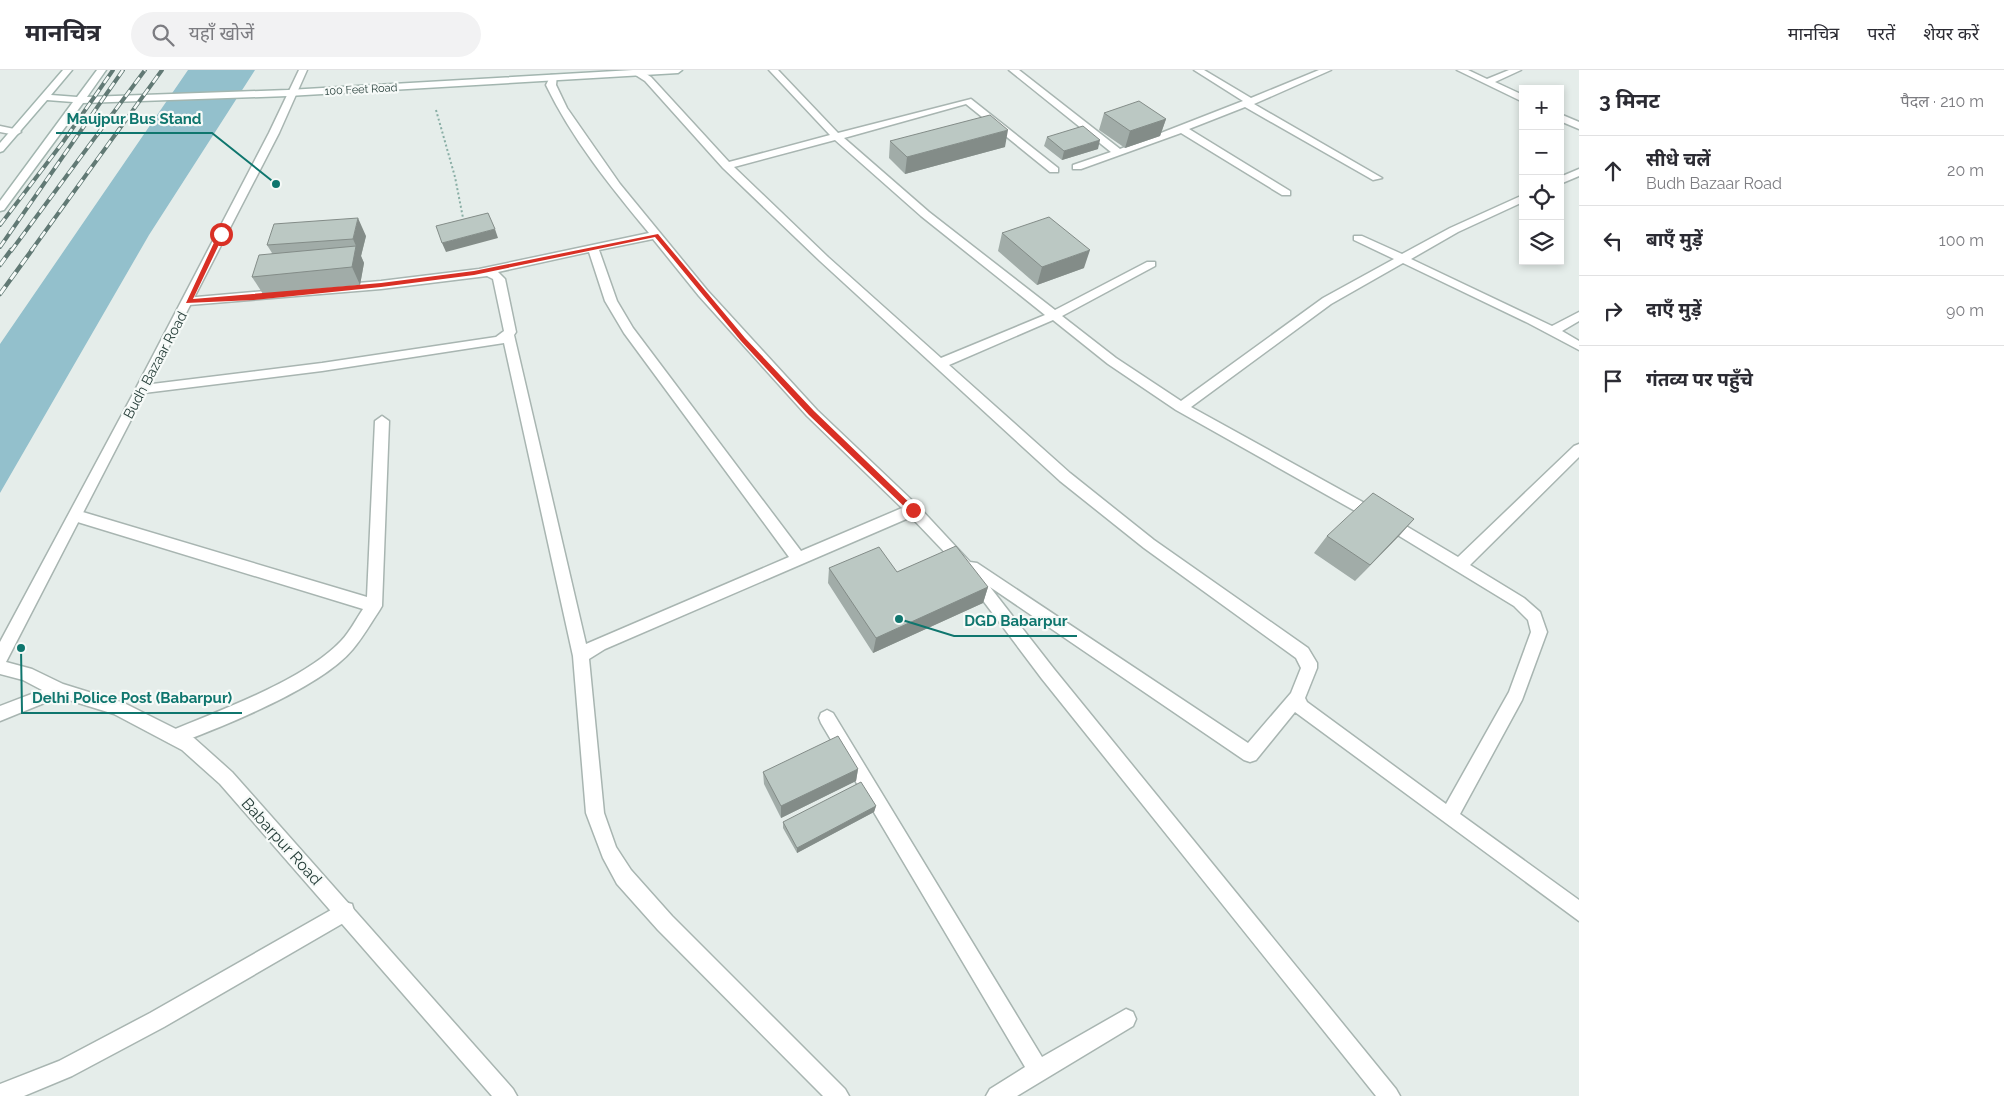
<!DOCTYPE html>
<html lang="hi">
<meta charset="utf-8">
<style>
:root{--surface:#fff;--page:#f2f2f3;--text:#2b2b33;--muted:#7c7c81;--line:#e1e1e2}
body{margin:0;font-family:Raleway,"Noto Sans Devanagari",sans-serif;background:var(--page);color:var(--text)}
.controls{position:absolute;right:15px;top:15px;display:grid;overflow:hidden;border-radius:0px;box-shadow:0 2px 8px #0003}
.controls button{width:45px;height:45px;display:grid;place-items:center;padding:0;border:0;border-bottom:1px solid var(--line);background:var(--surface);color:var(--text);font:25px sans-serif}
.stop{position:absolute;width:15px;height:15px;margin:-11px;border:4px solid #d93025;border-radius:50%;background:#fff}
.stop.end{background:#d93025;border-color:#fff;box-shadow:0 1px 5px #0008}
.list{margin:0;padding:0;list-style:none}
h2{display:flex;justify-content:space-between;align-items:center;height:65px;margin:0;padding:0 20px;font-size:21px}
h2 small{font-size:16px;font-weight:400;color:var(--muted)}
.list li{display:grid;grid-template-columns:32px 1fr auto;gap:15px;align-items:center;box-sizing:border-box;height:70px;padding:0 20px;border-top:1px solid var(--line)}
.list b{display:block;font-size:19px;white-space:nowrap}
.list p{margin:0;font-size:16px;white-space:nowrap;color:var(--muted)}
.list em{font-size:16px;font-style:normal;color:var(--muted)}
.icon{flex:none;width:28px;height:28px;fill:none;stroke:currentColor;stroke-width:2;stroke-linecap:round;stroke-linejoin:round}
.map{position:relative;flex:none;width:1579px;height:1026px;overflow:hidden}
header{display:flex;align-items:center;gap:30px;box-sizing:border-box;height:70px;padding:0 25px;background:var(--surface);border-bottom:1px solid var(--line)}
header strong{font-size:24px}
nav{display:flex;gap:28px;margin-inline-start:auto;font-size:18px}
.search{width:350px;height:45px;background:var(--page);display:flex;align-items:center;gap:12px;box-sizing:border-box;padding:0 18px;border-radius:28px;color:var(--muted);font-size:19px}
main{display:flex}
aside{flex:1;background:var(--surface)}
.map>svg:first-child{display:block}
</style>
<header>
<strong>मानचित्र</strong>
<div class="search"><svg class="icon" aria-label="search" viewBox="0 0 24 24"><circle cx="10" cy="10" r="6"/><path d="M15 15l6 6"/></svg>यहाँ खोजें</div>
<nav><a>मानचित्र</a><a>परतें</a><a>शेयर करें</a></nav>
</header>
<main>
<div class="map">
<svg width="1579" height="1026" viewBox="0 0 1579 1026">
<rect width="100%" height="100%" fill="#e5edea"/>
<path fill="#93c0cc" d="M188,0h67l-106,165 -149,258v-149z"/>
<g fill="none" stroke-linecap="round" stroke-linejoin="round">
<g stroke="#a8b5b1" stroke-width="3">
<path id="minor" d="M634,0h6l11,7 78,85 101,-27 -61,-65h9l60,63 133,-34 87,69v4h-8l-84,-68 -122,34 85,74 126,98 92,-48h8v4l-93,50 54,42 65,43 142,-103 71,-39 -40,-19v-4h8l40,18 48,-26 73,-33v7l-65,30 -47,27 141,67 27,-14v9l-17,10 17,10v9l-51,-27 -125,-60 -72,41 -140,103 215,119 52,31 116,-111 5,-2v13l-109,108 54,33 16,14 7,20 -25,68 -62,114 119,86v21l-284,-209 -39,48 -6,2 -6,-2 -254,-173 64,82 342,420 4,7h-24l-334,-417 -88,-117 -43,-45 -306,132 -16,10 15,154 12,34 15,23 41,46 173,173 4,7h-26l-165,-166 -41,-46 -14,-26 -17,-45 -13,-157 -69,-313 -182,28 -178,22 -4,-1 -2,-3 6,-4 178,-22 174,-26 8,-6 -11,-52 -6,-3 -106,13 -192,16 -4,-1v-6l196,-17 98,-12 170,-36c-38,-46 -77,-94 -103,-148l5,-10h6l-1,10 11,23 53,76 87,106 110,120 101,96 52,56 7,1 271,180 43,-50 10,-25 -5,-10 -152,-110 -84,-67 -240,-220 -97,-93 -78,-87 -11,-7zM835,70l86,76 124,99 -104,43 -113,-101 -94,-90zM653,169l46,57 108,120 95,92 -101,43 -168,-223 -16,-27 -18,-51zM589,182l16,49 19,32 165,224 -203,87 -72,-309 2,-3 -11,-53 -7,-7zM1053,250l55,44 68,46 220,124 118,72 14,14 3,12 -22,60 -63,112 -139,-102 -2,-4 12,-30v-5l-9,-15 -154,-108 -84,-67 -121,-108z
M1009,0h10l101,79 123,-48 -49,-31h10l47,28 68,-28h12l-77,34 128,74 -9,2 -128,-73 -56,22 101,62v4h-8l-101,-62 -100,36h-8v-4l38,-13z
M1457,0h11l19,9 22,-9h12l-26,12 28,13v7z
M1560,44l19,8v7l-19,-8z
M0,56l19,4 2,2 -5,3 -16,-3z
M1579,99v7l-19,8v-7z
M382,346l7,5 -7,185 -3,5c-8,12 -16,26 -26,38 -31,38 -131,78 -179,96l-6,-3 -2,-5 2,-5c52,-22 135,-51 173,-91 9,-9 15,-22 22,-32l-292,-89 -2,-4 2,-4 5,-2 291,87 8,-176z
M827,640l6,3 209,344 84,-48 7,3 3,7 -3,7 -116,70h-31l4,-7 35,-22 -204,-344 -2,-5 2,-5z
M345,832l7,2 2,7 -2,7 -188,109 -92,49 -48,20h-24v-12l59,-23 91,-48z"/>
</g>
<g stroke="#a8b5b1" stroke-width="3">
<path id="tertiary" d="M299,0h8l-28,63 -273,529 26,7 31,15 61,19 70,35 38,34 281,317 4,7h-25l-272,-312 -38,-34 -68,-36 -55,-17 -59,24v-15l42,-16 -19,-10 -23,-6v-32l133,-248 136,-261z"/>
</g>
<g stroke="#a2b5af" stroke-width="3">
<path id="secondary" d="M63,0h9l-21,25 26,2 20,-27h9l-19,27 201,-7 345,-20h49l-4,3 -390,23 -205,7 -79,107 -4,1v-10l73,-99 -26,-2 -44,51 -3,1v-9z"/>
</g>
<path stroke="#89aea5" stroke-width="2" stroke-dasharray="2 2.5" stroke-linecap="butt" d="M436,40l19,67 9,46"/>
<use href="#minor" fill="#fff" fill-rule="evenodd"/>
<use href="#tertiary" fill="#fff" fill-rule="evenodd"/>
<use href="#secondary" fill="#fff" fill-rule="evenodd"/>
<g stroke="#617974" stroke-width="4">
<path id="rail-far1" d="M0,155l63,-83 50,-72
M0,177l123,-177
M11,181l134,-181
M31,181l131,-181"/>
</g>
<g stroke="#617974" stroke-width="4.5">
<path id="rail" d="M0,195l11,-15
M0,224l32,-44"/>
</g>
<use href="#rail-far1" stroke="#f6faf8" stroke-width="2.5" stroke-dasharray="8" stroke-linecap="butt"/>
<use href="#rail" stroke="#f6faf8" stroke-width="3" stroke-dasharray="9" stroke-linecap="butt"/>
</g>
<path fill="#a1aca8" d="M1104,43l62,6 -6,17 -35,12 -26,-18z
M1047,67l51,12 -36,11 -18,-14z
M890,71l115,6 -100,27 -16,-16z
M1002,163l82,35 -47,17 -39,-34z
M366,166l-5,20 3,7 -4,22 -97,9 -11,-17 20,-24 -5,-8z
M1414,449l-59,62 -41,-28 13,-17z
M829,498l68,4 91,15 -5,16 -110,50 -45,-70z
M858,699l-2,12 -75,37 -17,-34 -1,-12z
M876,736l-2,6 -77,41 -14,-25v-6z"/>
<path fill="#838c88" d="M1166,49l-6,17 -35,12 5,-17z
M1008,60l-3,17 -100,27 2,-17z
M1100,70l-2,9 -36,11 2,-9z
M358,148l8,18 -5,20 3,7 -4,22 -8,-18 4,-21 -3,-7z
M495,159l3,9 -52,14 -4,-9z
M1090,180l-6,18 -47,17 5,-18z
M1414,449l-14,16 -45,46 15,-16z
M988,517l-5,16 -110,50 3,-15z
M858,699l-2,12 -75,37v-12z
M876,736l-2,6 -77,41v-5z"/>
<path fill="#bbc8c3" stroke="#838c88" d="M1139,31l27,18 -36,12 -26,-18z
M990,45l18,15 -101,27 -17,-16z
M1083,56l17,14 -36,11 -17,-14z
M488,143l7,16 -53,14 -6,-17z
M1049,147l41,33 -48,17 -40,-34z
M358,148l-5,21 -86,6 7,-21z
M356,176l-4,21 -100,10 7,-22z
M1373,423l41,26 -44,46 -43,-29z
M956,476l32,41 -112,51 -47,-70 50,-21 18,25z
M838,666l20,33 -77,37 -18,-34z
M861,712l15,24 -79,42 -14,-26z"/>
<path fill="#d93025" d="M221,162l3,2 -31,65 188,-16 93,-12 184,-37 87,104 69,73 103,99 -7,2 -101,-97 -68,-74 -86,-104 -181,38 -93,12 -127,13 -68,3 32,-69z"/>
<g text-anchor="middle" stroke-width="4.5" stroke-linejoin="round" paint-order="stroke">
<g font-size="11" fill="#263e39" stroke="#f6faf8">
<text transform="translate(361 19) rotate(-3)" y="4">100 Feet Road</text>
</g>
<g font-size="14" fill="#263e39" stroke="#f6faf8">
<text transform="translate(155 295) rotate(-62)" y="5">Budh Bazaar Road</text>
</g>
<g font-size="16" fill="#263e39" stroke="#f6faf8">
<text transform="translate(282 771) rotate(48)" y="6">Babarpur Road</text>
</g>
</g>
<path fill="none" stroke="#0f766e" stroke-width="2" d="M276 114L212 63H56M899 549L954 566H1077M21 578L22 643H242"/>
<g fill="#0f766e" stroke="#f6faf8" stroke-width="2">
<circle cx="276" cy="114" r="5"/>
<circle cx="899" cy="549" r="5"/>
<circle cx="21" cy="578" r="5"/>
</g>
<g font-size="15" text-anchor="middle" font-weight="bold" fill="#0f766e" stroke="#f6faf8" stroke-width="4.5" stroke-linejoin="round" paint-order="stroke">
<text x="134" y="54">Maujpur Bus Stand</text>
<text x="1016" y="556">DGD Babarpur</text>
<text x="132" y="633">Delhi Police Post (Babarpur)</text>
</g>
</svg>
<div class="controls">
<button>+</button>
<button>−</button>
<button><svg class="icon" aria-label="locate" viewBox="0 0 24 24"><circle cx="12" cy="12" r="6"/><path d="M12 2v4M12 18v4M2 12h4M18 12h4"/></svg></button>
<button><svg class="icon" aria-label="layers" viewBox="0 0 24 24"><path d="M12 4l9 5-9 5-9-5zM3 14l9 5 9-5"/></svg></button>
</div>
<div class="stop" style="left:221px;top:164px"></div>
<div class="stop end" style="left:913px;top:440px"></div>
</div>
<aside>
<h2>3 मिनट<small>पैदल · 210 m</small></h2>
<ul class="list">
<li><svg class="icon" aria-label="ahead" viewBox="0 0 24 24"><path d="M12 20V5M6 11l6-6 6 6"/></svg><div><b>सीधे चलें</b><p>Budh Bazaar Road</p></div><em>20 m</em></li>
<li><svg class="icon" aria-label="left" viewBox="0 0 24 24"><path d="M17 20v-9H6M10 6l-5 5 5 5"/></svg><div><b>बाएँ मुड़ें</b></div><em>100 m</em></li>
<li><svg class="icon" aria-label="right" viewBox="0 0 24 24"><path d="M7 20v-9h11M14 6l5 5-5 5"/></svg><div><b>दाएँ मुड़ें</b></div><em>90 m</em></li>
<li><svg class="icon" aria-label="arrive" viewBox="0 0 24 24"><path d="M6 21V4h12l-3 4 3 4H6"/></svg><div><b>गंतव्य पर पहुँचे</b></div></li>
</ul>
</aside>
</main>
